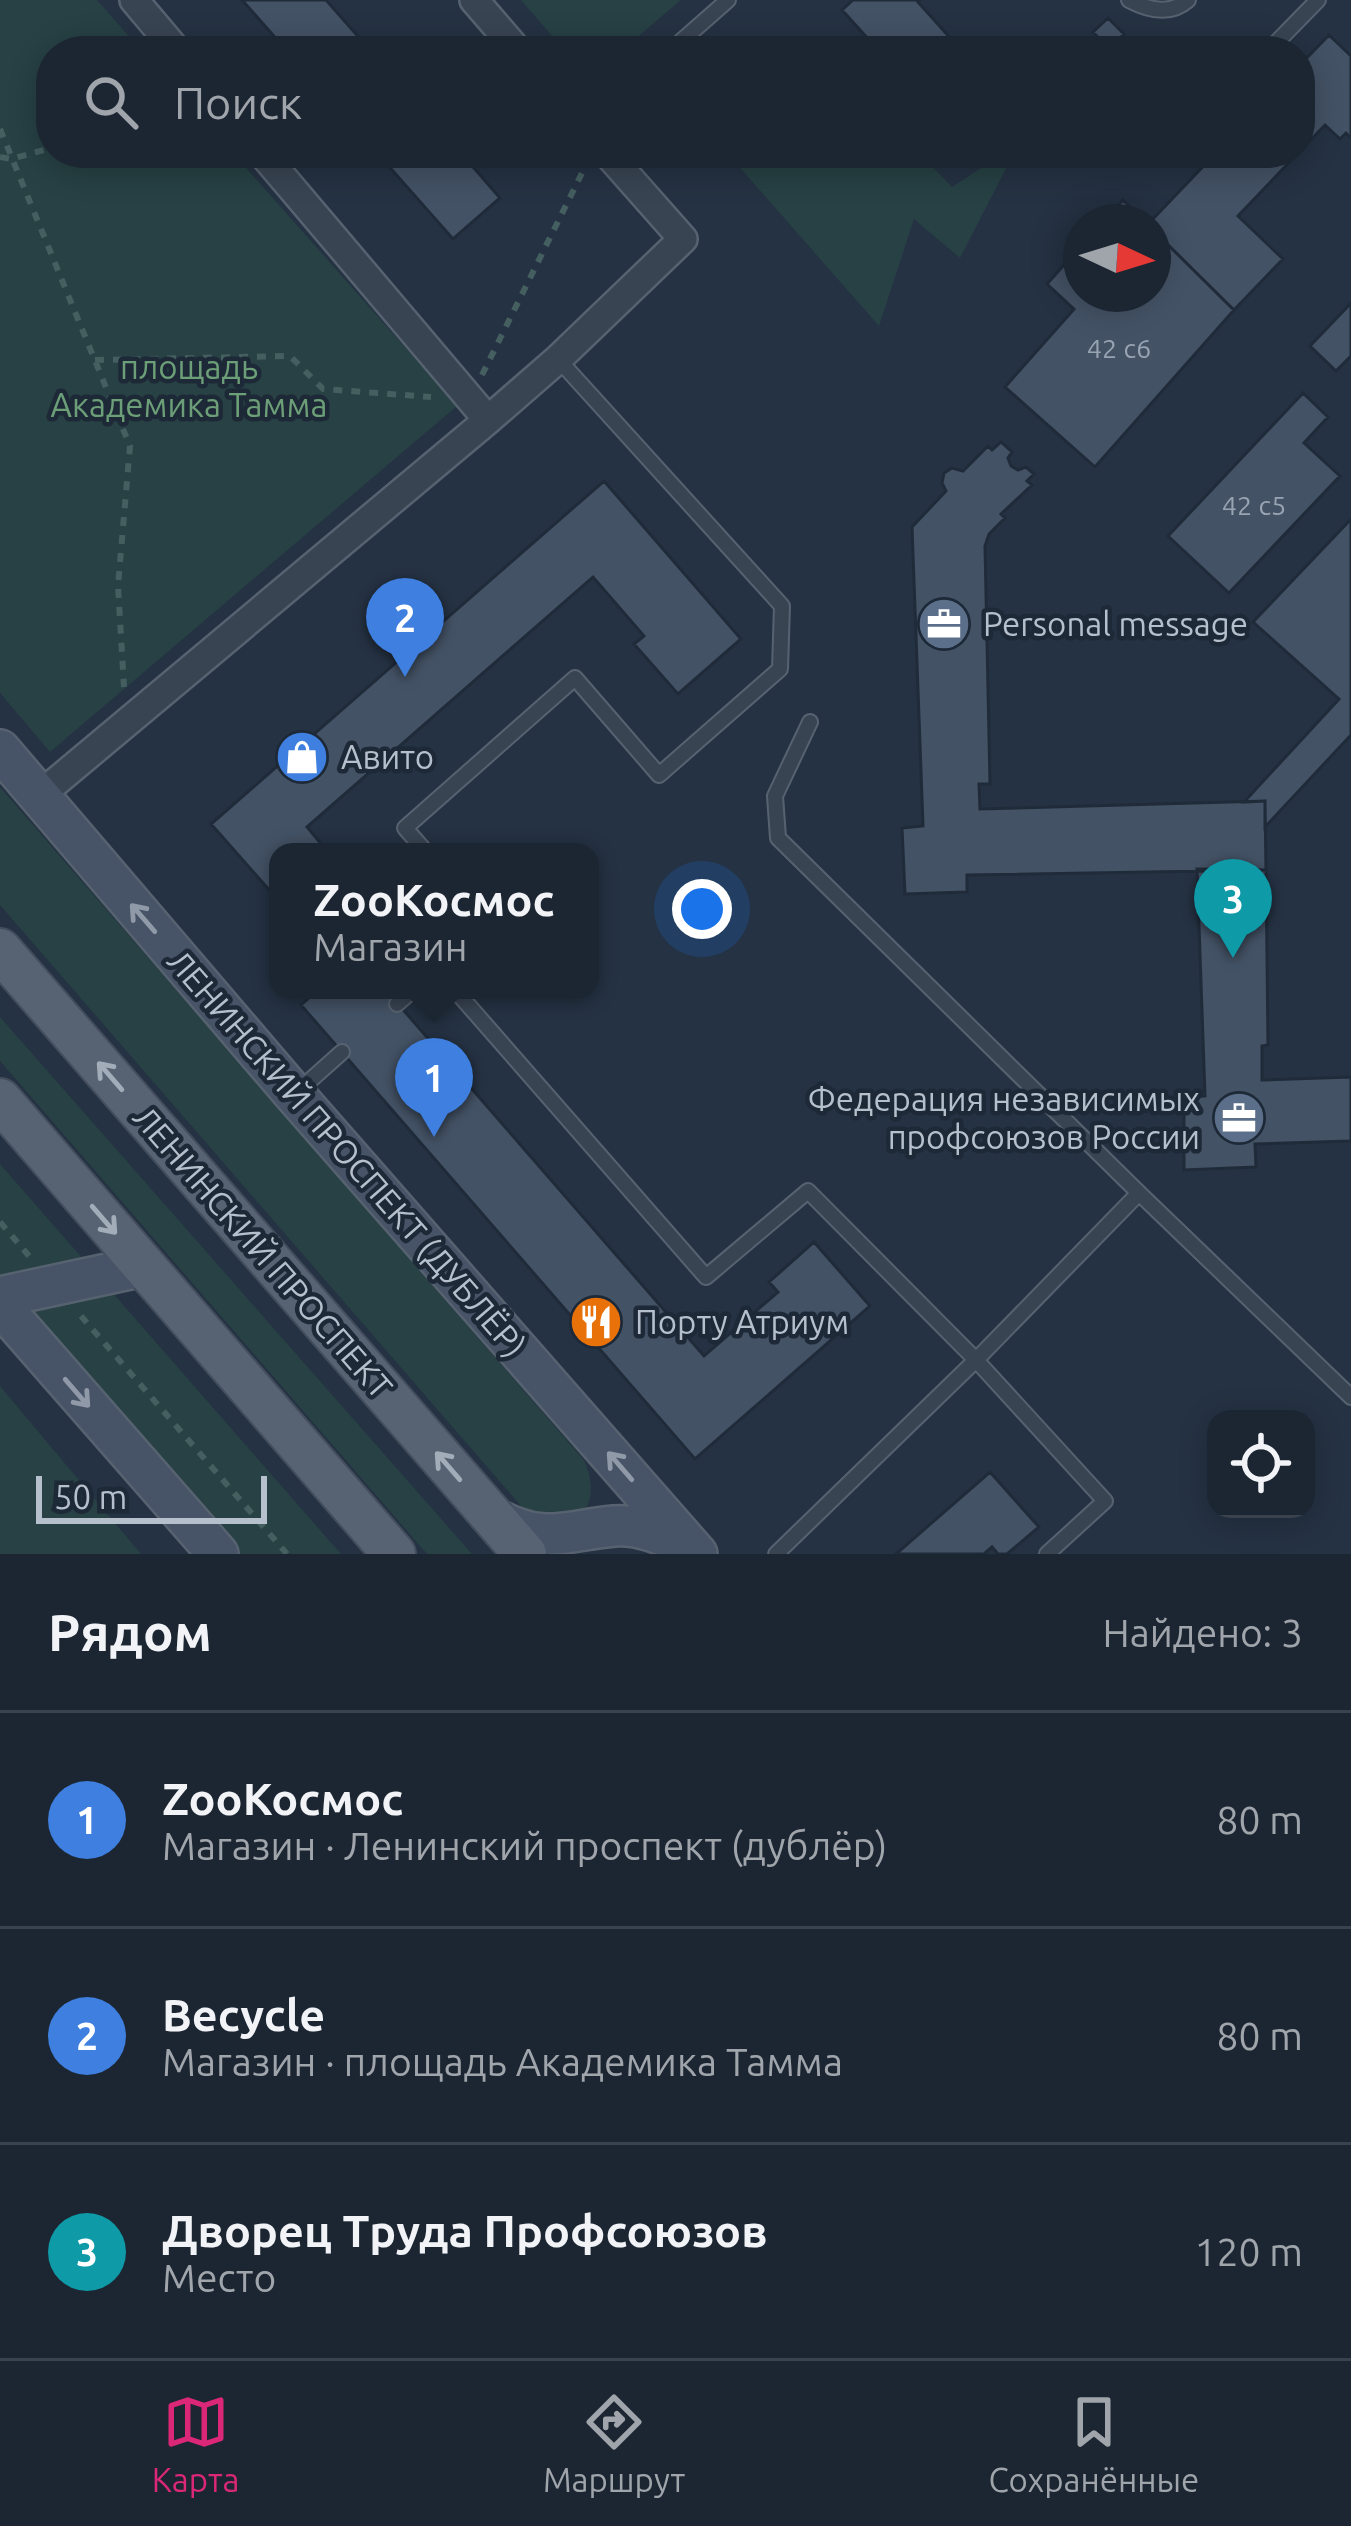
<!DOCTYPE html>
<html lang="ru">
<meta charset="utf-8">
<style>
:root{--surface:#1c2632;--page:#29323e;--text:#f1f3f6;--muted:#a0a5ac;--line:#3a434d;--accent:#db2777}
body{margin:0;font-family:Ubuntu,sans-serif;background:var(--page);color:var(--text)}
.controls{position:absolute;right:36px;bottom:36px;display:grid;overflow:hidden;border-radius:24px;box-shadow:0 6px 30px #0003}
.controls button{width:108px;height:108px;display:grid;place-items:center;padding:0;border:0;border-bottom:3px solid var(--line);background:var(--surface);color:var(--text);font:60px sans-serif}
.compass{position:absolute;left:1063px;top:204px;width:108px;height:108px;border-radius:50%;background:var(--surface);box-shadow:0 6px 30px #0003;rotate:94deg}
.scale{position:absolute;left:36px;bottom:30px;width:231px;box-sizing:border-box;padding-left:12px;border:6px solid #b6bfcc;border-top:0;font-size:33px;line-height:42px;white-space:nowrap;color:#b6bfcc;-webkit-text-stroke:9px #1e2938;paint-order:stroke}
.you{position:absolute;left:702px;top:909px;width:42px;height:42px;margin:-30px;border:9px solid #fff;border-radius:50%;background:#1a73e8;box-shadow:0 0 0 18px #1a73e833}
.badge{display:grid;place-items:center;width:78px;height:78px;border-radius:50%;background:var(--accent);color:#fff;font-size:39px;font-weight:700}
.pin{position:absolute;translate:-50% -99px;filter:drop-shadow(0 3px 6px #0008)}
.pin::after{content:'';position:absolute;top:63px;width:42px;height:36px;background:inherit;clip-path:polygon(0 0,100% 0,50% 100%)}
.popup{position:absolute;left:269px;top:843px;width:330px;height:156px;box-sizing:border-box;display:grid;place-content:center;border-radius:24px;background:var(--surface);filter:drop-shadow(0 3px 9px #0005);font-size:39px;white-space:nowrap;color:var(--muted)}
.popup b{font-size:45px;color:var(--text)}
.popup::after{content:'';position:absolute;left:50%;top:100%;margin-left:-24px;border:24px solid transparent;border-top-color:var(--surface)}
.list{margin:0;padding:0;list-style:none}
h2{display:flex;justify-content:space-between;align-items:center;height:156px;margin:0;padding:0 48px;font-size:51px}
h2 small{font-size:39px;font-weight:400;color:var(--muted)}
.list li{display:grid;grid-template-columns:78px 1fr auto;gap:36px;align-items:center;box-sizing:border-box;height:216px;padding:0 48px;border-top:3px solid var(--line)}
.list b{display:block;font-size:45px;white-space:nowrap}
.list p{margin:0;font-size:39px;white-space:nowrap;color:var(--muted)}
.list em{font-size:39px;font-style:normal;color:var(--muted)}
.icon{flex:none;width:66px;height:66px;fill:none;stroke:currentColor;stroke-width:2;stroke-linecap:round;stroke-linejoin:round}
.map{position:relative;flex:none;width:1351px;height:1554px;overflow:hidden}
.search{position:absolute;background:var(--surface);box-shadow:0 6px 30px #0003;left:36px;right:36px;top:36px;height:132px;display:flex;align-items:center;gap:30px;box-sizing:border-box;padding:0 42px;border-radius:48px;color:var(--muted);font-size:45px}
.sheet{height:804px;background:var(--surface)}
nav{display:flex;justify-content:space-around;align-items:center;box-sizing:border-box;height:168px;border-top:3px solid var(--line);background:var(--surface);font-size:33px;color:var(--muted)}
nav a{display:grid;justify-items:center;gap:6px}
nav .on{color:var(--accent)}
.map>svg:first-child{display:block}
</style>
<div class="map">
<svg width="1351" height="1554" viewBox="0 0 1351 1554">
<rect width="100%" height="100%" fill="#253243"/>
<path fill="#274144" d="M0,0h97l45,51h-91v102h182l224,253 -407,346 -50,-59z
M521,0h160l-60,51h-56z
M727,153h192l33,34 52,-34h10l-54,105 -46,-39 -35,107z
M0,787l583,672c10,17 14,50 -10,60 -10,4 -29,1 -39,2l-534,-616z
M0,1017l472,537h-45l-427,-493z
M0,1164l341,390h-105l-236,-270z
M0,1386l141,168h-141z"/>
<path fill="#435265" stroke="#202b3a" stroke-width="3" d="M242,0h84l45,51h-84z
M853,0h67l-2,2 44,49h-83l-37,-41z
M1108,18l16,16 -15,15 -16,-17z
M1329,35l22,21v82l-5,-5 -6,6 -15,-14 -25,26v-86z
M377,153h84l39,45 -47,41z
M1216,153h82l-60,63 45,43 -49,51 -81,-80v-8h-3z
M1123,200l22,22h-42z
M1153,230l81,80 -139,157 -90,-80 69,-78 -27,-25 34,-38v48h72z
M1351,303v53l-15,15 -26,-25z
M1303,393l25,24 -24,26 36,33 -111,117 -61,-57z
M1001,442l11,10 -4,6 3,8 7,4 8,-3 8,7 -7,7 5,4 -31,29 4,4 -16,16 -4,12 5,238h-11l1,25 285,-8 1,69 -299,5v17l-62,2 -3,-66 21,-2 -11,-299 34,-36 -4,-8 2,-10 8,-5 11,3 25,-25 4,4z
M604,481l137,158 -63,55 -44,-50 10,-8 -51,-59 -286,250 21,25h-50v48l-67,-76z
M1351,519v216l-86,92v-26l-21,1 95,-103 -86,-77z
M1197,869l69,1 2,175 -6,1v34l89,-3v64l-96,3 1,23 -72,3v-72l21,-2z
M318,990h68l318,366 74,-64 -9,-10 45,-40 56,64 -175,153 -394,-454z
M990,1472l49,55 -32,27h-9l-6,-7 -8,7h-88z"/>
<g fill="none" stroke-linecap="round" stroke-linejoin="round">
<g stroke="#576270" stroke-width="18">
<path id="lane" d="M1129,0c19,10 41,16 59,0
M1272,47l46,-47
M670,51l58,-51
M810,722l-35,74 3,42 361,355
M426,852l-21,-24 170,-150 84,97 121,-106 2,-63 -224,-247
M455,990l251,287 102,-86 168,169 -200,194
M397,1004l16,-14
M296,1093l46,-41
M1047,1554l58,-53 -129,-141 163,-167 212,204"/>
</g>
<g stroke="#576270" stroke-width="32">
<path id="street" d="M134,0l43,51
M474,0l44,51
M262,153l226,267
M39,796l449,-376 70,-61 125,-120 -76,-86"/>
</g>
<g stroke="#576270" stroke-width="44">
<path id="secondary" d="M0,750l294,344 403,460
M0,1297l144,-31
M0,1305l218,249
M494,1518c50,27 69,13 120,8 26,-2 50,9 73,20"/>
</g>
<g stroke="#434d5c" stroke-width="46">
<path id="primary" d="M0,950l525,604
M0,1100l394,454"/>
</g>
<path stroke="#455e60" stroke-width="6" stroke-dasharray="9 9" stroke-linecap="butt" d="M0,129l130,317 -12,140 6,101
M0,157l11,2 40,-11
M95,360l195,-4 33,33 108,8
M482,375l103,-208
M0,1222l29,34
M81,1316l206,238"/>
<use href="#lane" stroke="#394453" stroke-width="14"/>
<use href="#street" stroke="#394453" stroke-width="27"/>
<use href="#secondary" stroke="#475366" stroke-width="39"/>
<use href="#primary" stroke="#576373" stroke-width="42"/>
</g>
<defs><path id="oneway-shaft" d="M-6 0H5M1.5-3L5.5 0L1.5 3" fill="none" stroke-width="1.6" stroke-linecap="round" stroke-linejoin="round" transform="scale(3)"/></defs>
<g stroke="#8f99a8">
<use href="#oneway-shaft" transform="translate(143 918) rotate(-131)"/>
<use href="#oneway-shaft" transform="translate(77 1393) rotate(49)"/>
<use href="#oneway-shaft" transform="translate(620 1466) rotate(-131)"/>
</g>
<g stroke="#a3adba">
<use href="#oneway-shaft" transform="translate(110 1076) rotate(-131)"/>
<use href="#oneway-shaft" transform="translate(104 1220) rotate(49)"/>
<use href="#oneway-shaft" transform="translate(448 1466) rotate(-131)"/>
</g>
<defs>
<g id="office-disc" transform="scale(2.7)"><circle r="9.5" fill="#5c6f8a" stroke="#1e2938"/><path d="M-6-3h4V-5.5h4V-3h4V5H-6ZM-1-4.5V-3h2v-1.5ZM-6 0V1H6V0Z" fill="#fff"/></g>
<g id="shop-disc" transform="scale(2.7)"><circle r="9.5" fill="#3f7fe0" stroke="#1e2938"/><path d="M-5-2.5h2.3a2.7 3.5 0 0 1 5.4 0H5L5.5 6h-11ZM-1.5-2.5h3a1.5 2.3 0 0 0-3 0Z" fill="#fff"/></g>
<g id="restaurant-disc" transform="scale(2.7)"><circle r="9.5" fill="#e8710a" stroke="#1e2938"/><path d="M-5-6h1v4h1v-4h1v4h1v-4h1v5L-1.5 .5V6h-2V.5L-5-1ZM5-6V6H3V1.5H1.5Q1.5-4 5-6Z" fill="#fff"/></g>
</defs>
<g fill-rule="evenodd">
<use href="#office-disc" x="944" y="624"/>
<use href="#shop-disc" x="302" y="757"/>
<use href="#office-disc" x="1239" y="1118"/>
<use href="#restaurant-disc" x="596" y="1322"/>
</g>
<g text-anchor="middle" stroke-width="9" stroke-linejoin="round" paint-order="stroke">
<g font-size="27" fill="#99a4b2">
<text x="1119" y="358">42 с6</text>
<text x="1254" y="515">42 с5</text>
</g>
<g font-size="33" fill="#6c9f77" stroke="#1e2938">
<text x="189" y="379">площадь<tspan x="189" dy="38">Академика Тамма</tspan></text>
</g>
<g font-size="33" fill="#b6bfcc" stroke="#1e2938" text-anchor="start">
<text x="983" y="636">Personal message</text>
<text x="341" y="769">Авито</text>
<text x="1200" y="1111" text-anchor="end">Федерация независимых<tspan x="1200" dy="38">профсоюзов России</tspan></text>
<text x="635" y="1334">Порту Атриум</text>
</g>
<g font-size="33" fill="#b6bfcc" stroke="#1e2938">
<text transform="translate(347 1153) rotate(49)" y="12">ЛЕНИНСКИЙ ПРОСПЕКТ (ДУБЛЁР)</text>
<text transform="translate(263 1252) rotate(49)" y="12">ЛЕНИНСКИЙ ПРОСПЕКТ</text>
</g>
</g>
</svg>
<div class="controls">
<button><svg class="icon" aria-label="locate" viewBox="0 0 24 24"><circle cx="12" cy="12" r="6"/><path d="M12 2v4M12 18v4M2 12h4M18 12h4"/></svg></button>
</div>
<svg class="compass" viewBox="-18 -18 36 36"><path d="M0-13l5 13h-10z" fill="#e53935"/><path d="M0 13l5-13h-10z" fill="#a0a5ac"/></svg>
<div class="scale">50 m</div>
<div class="you"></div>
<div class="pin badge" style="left:434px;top:1137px;background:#3f7fe0">1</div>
<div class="popup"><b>ZooКосмос</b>Магазин</div>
<div class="pin badge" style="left:405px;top:677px;background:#3f7fe0">2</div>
<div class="pin badge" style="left:1233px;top:958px;background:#0f9aa8">3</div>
<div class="search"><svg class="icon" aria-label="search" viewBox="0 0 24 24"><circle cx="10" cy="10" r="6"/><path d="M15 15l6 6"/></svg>Поиск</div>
</div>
<section class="sheet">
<h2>Рядом<small>Найдено: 3</small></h2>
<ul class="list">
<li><span class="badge" style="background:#3f7fe0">1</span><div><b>ZooКосмос</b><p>Магазин · Ленинский проспект (дублёр)</p></div><em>80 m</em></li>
<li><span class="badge" style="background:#3f7fe0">2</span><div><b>Becycle</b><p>Магазин · площадь Академика Тамма</p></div><em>80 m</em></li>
<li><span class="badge" style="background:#0f9aa8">3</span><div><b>Дворец Труда Профсоюзов</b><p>Место</p></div><em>120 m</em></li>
</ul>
</section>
<nav>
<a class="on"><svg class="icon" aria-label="map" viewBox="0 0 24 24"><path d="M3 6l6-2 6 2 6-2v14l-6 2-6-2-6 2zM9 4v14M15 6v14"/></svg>Карта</a>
<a><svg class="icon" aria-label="directions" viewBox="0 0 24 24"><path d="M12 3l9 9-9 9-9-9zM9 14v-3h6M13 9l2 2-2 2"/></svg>Маршрут</a>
<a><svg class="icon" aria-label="saved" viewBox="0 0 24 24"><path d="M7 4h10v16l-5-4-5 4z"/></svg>Сохранённые</a>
</nav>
